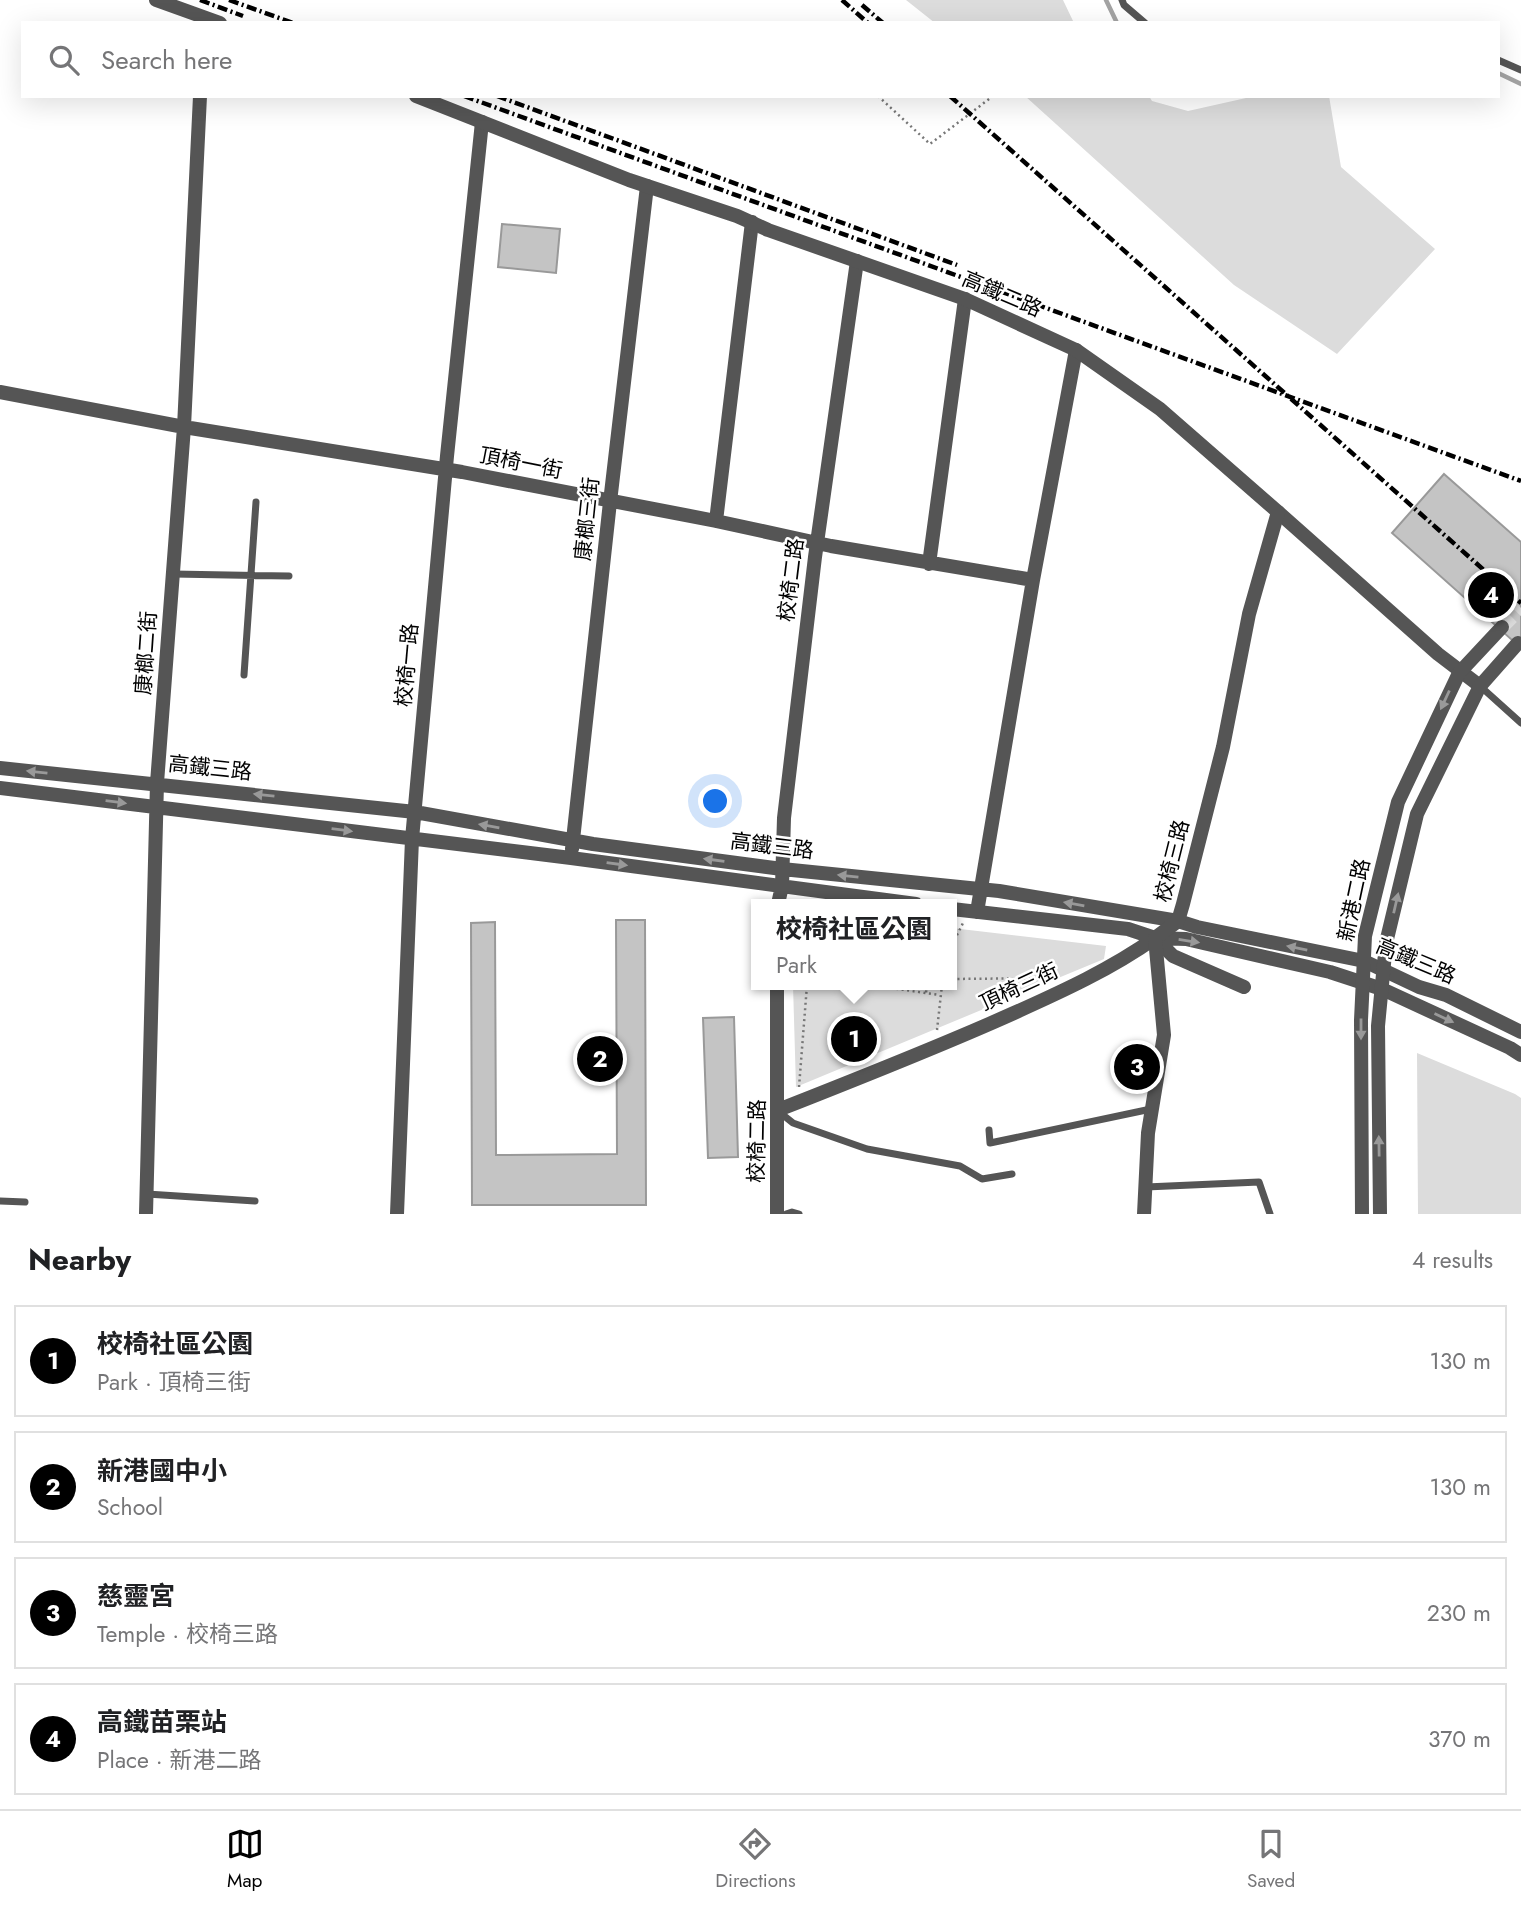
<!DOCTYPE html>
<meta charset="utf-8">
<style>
:root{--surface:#fff;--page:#f6f6f6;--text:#202124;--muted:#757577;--line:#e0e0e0;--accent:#000}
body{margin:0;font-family:Jost,"Noto Sans TC",sans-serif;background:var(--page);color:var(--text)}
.you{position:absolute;left:716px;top:802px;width:24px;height:24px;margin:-18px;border:5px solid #fff;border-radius:50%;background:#1a73e8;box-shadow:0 0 0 10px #1a73e833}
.badge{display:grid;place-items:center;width:46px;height:46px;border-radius:50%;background:var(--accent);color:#fff;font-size:23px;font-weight:700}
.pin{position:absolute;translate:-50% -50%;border:4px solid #fff;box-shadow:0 2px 7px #0006}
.popup{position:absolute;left:751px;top:899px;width:206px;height:91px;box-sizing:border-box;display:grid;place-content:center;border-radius:0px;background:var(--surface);filter:drop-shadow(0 2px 5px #0005);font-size:23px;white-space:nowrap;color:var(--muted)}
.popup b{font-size:26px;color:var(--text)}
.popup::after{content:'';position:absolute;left:50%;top:100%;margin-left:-14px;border:14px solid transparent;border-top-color:var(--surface)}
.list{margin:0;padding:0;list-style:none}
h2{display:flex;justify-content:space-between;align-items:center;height:91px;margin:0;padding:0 28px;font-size:30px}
h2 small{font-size:23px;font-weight:400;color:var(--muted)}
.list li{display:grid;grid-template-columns:46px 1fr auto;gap:21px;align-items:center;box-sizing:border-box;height:112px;margin:0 14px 14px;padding:0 14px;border:2px solid var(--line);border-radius:0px}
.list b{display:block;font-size:26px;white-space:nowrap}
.list p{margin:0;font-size:23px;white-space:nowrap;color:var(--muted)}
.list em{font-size:23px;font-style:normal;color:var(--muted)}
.icon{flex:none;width:38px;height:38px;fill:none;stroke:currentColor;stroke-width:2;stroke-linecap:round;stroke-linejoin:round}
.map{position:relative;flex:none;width:1521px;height:1214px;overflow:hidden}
.search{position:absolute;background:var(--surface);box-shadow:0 7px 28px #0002;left:21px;right:21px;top:21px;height:77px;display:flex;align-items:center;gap:18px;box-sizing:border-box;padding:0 24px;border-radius:0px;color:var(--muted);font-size:26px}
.sheet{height:595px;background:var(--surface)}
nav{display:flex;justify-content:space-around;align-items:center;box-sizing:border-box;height:98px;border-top:2px solid var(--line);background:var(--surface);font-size:19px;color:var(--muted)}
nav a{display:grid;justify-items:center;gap:4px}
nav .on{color:var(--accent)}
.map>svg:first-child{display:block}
</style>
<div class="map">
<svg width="1521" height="1214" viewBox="0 0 1521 1214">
<rect width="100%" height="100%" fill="#fff"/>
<path fill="#dcdcdc" d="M906,0h157l11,23h-139z
M1025,96h124l3,5 36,10 67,-15h74l12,71 94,82 -98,105 -103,-69z
M952,928l154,18 -2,13 -308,128 -3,-102h159z
M1417,1053l98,41 6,4v116h-103z"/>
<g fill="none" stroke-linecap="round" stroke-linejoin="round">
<path stroke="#a3a3a3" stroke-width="4.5" d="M1106,0l11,23
M1498,73l23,11"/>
</g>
<path fill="#c4c4c4" stroke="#999" stroke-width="2" d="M502,224l58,5 -4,44 -58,-6z
M1444,474l77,68v106l-129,-115z
M616,920h29l1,285h-174l-1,-282 24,-1 1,233 121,-1z
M734,1017l4,140 -30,1 -5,-140z"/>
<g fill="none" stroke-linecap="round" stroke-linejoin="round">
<path stroke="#d9d9d9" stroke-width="14" stroke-dasharray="14 7" stroke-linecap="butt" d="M1502,627l19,-19"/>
<path stroke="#777" stroke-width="2.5" stroke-dasharray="2 3.5" stroke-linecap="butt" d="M878,96l52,48 63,-48
M952,945l11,-22
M952,979l103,-1
M869,985l57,8
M927,985l-1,8 13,2
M937,1030l5,-45
M799,1087l8,-102"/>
<path stroke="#555" stroke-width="7" d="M1122,0l2,5 21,18
M1498,60l23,10
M173,574l116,2
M244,675l12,-173
M1480,686l41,37
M778,1111l15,12 74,26 93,17 22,13 30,-5
M989,1130l1,13 161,-34
M1146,1187l113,-5 11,32
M147,1194l108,7
M0,1201l25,1
M786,1214l6,-2 7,2"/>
<path stroke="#555" stroke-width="14" d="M0,392l184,35 278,45 254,49 115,25 202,34
M1278,512l160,142 42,32
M716,521l36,-299
M929,564l36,-265
M0,768l415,44 178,32 189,25 217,22 179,30 19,6 167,34 55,26 27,8 75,37
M0,788l571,70 345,46
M572,849l38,-347 37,-316
M778,904l4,-18 2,-68 31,-261 42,-296
M952,909l176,20 27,9 31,1 144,33 52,17 128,59 11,7
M977,912l56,-332 43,-230
M777,985v229
M778,1110c79,-31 158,-62 236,-97 49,-22 97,-44 141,-75l18,18 71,31
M146,1214l11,-431 27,-356 16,-331
M397,1214l15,-375 35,-383 35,-334"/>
<path stroke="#555" stroke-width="14" d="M156,0l64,23
M416,96l213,84 108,36 31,14 197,69 111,51 84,59 118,103 -29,102 -26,133 -40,157 -5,17 -23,17 9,97 -16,98 -4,81
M1362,1214l-1,-194 4,-84 33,-134 61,-129 43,-46
M1380,1214l-2,-188 8,-83 31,-129 63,-128 38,-43"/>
<path stroke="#000" stroke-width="4.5" stroke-dasharray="10 3.5 2 3.5" stroke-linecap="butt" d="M200,0l43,16
M229,0l64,23
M842,0l26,23
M862,5l21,18
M464,96l1057,385
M497,96l460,169
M950,96l571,507"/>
</g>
<defs><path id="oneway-solid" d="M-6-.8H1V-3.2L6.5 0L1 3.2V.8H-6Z" transform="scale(1.75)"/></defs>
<g fill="#999">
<use href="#oneway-solid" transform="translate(1445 700) rotate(115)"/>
<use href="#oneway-solid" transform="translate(37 772) rotate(-174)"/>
<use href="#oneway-solid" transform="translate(264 795) rotate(-174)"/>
<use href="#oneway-solid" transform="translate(116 802) rotate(7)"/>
<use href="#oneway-solid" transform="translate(489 826) rotate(-170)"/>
<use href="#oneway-solid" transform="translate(342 830) rotate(7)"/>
<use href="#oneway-solid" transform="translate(714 860) rotate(-172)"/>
<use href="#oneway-solid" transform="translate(617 864) rotate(8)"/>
<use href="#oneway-solid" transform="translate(848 876) rotate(-174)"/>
<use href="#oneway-solid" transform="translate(1396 903) rotate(-77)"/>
<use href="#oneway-solid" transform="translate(1074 904) rotate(-170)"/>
<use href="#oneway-solid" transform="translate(1189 941) rotate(9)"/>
<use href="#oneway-solid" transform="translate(1297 948) rotate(-168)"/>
<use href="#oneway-solid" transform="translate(1444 1018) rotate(25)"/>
<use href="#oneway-solid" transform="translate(1361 1029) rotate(90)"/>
<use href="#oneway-solid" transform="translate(1379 1146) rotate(-91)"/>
</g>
<g text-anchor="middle" stroke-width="5" stroke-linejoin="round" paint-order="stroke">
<g font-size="21" fill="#000" stroke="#fff">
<text transform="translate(1002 294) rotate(23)" y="7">高鐵二路</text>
<text transform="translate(521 463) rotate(11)" y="7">頂椅一街</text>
<text transform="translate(587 519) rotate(-84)" y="7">康榔三街</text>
<text transform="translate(791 580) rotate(-83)" y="7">校椅二路</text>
<text transform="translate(146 653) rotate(-86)" y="7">康榔二街</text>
<text transform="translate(407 665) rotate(-85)" y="7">校椅一路</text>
<text transform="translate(210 768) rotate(6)" y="7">高鐵三路</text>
<text transform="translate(772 846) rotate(7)" y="7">高鐵三路</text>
<text transform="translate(1172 861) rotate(-76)" y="7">校椅三路</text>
<text transform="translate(1354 900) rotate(-78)" y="7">新港二路</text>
<text transform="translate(1416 961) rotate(23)" y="7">高鐵三路</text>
<text transform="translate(1019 987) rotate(-25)" y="7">頂椅三街</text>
<text transform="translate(757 1141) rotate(-89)" y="7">校椅二路</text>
</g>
</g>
</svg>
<div class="you"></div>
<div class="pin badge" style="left:854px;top:1039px">1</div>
<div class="popup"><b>校椅社區公園</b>Park</div>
<div class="pin badge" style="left:600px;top:1059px">2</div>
<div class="pin badge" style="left:1137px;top:1067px">3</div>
<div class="pin badge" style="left:1491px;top:595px">4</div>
<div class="search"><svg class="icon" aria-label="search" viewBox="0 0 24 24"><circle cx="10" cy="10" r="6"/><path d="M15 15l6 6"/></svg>Search here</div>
</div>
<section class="sheet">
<h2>Nearby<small>4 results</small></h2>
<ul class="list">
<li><span class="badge">1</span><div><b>校椅社區公園</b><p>Park · 頂椅三街</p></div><em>130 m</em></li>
<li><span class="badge">2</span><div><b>新港國中小</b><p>School</p></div><em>130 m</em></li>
<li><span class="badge">3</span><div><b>慈靈宮</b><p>Temple · 校椅三路</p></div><em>230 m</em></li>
<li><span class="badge">4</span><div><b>高鐵苗栗站</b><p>Place · 新港二路</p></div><em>370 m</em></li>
</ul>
</section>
<nav>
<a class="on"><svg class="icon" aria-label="map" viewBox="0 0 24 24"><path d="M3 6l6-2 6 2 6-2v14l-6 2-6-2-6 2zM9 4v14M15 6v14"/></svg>Map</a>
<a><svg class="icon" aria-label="directions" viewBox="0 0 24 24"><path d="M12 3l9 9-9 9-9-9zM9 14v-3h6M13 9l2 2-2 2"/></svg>Directions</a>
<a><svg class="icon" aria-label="saved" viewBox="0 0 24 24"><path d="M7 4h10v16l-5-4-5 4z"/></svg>Saved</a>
</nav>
